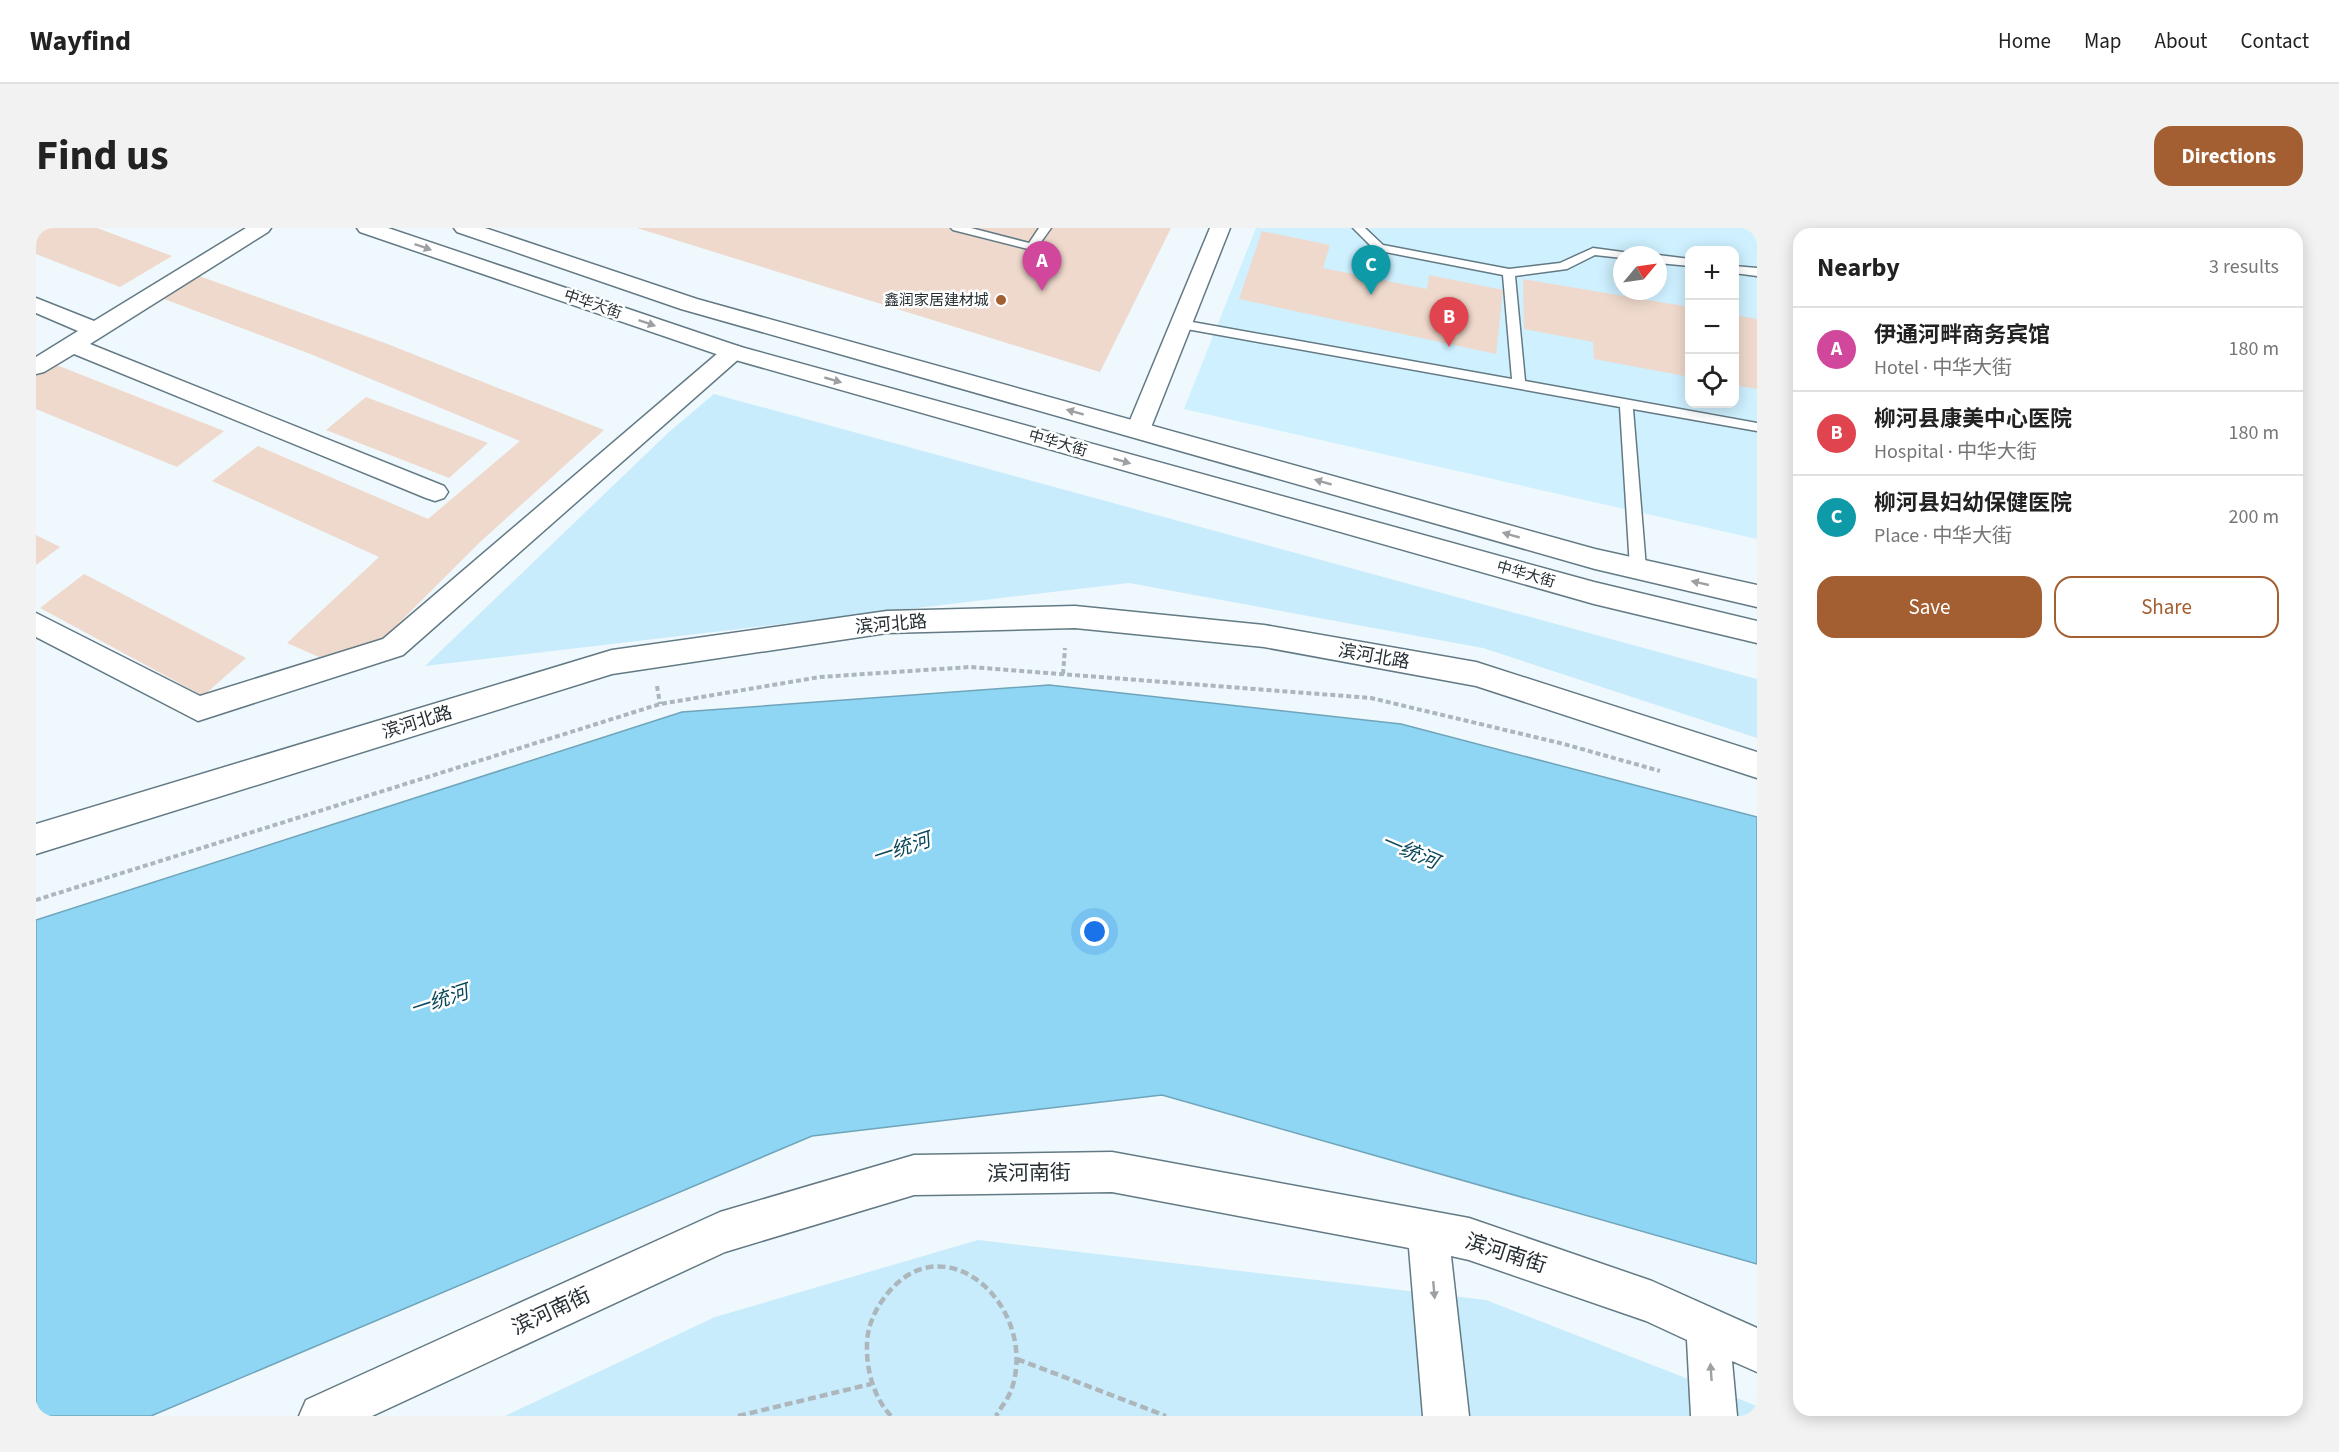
<!DOCTYPE html>
<meta charset="utf-8">
<style>
:root{--surface:#fff;--page:#f2f2f2;--text:#222;--muted:#767676;--line:#e0e0e0;--accent:#a35f31}
body{margin:0;font-family:"Source Sans 3","Noto Sans SC",sans-serif;background:var(--page);color:var(--text)}
.controls{position:absolute;right:18px;top:18px;display:grid;overflow:hidden;border-radius:12px;box-shadow:0 3px 15px #0003}
.controls button{width:54px;height:54px;display:grid;place-items:center;padding:0;border:0;border-bottom:2px solid var(--line);background:var(--surface);color:var(--text);font:30px sans-serif}
.compass{position:absolute;left:1577px;top:18px;width:54px;height:54px;border-radius:50%;background:var(--surface);box-shadow:0 3px 15px #0003;rotate:61deg}
.you{position:absolute;left:1059px;top:704px;width:21px;height:21px;margin:-15px;border:4px solid #fff;border-radius:50%;background:#1a73e8;box-shadow:0 0 0 9px #1a73e833}
.badge{display:grid;place-items:center;width:39px;height:39px;border-radius:50%;background:var(--accent);color:#fff;font-size:20px;font-weight:700}
.pin{position:absolute;translate:-50% -50px;filter:drop-shadow(0 2px 3px #0008)}
.pin::after{content:'';position:absolute;top:32px;width:21px;height:18px;background:inherit;clip-path:polygon(0 0,100% 0,50% 100%)}
.list{margin:0;padding:0;list-style:none}
h2{display:flex;justify-content:space-between;align-items:center;height:78px;margin:0;padding:0 24px;font-size:26px}
h2 small{font-size:20px;font-weight:400;color:var(--muted)}
.list li{display:grid;grid-template-columns:39px 1fr auto;gap:18px;align-items:center;box-sizing:border-box;height:84px;padding:0 24px;border-top:2px solid var(--line)}
.list b{display:block;font-size:22px;white-space:nowrap}
.list p{margin:0;font-size:20px;white-space:nowrap;color:var(--muted)}
.list em{font-size:20px;font-style:normal;color:var(--muted)}
.actions{display:flex;gap:12px;padding:18px 24px}
.actions a{flex:1;padding:14px 0;border:2px solid var(--accent);border-radius:18px;text-align:center;font-size:21px;color:var(--accent)}
.actions .main{background:var(--accent);color:#fff}
.icon{flex:none;width:33px;height:33px;fill:none;stroke:currentColor;stroke-width:2;stroke-linecap:round;stroke-linejoin:round}
.map{position:relative;flex:none;width:1721px;height:1188px;overflow:hidden;border-radius:18px}
header{display:flex;align-items:center;gap:36px;box-sizing:border-box;height:84px;padding:0 30px;background:var(--surface);border-bottom:2px solid var(--line)}
header strong{font-size:28px}
nav{display:flex;gap:33px;margin-inline-start:auto;font-size:21px}
.intro{display:flex;align-items:center;justify-content:space-between;box-sizing:border-box;height:144px;padding:0 36px}
h1{margin:0;font-size:42px}
.button{padding:15px 27px;border-radius:18px;background:var(--accent);color:#fff;font-size:21px;font-weight:700}
main{display:flex;gap:36px;padding:0 36px}
aside{flex:1;background:var(--surface);border-radius:18px;box-shadow:0 3px 15px #0003}
.map>svg:first-child{display:block}
</style>
<header>
<strong>Wayfind</strong>
<nav><a>Home</a><a>Map</a><a>About</a><a>Contact</a></nav>
</header>
<div class="intro"><h1>Find us</h1><a class="button">Directions</a></div>
<main>
<div class="map">
<svg width="1721" height="1188" viewBox="0 0 1721 1188">
<rect width="100%" height="100%" fill="#eef8fd"/>
<path fill="#cef0ff" fill-rule="evenodd" d="M1220,0h501v311l-573,-130zM1654,22h44v154h-44zM1586,27h36v36h-36z"/>
<path fill="#c9ecfc" d="M678,166l1043,285v59l-274,-90 -354,-65 -704,83 244,-234z
M942,1012l508,60 271,106v10h-1252l210,-99z"/>
<path fill="#8fd6f4" stroke="#70a4ba" stroke-width="1.5" d="M1013,457l352,39 356,93v447l-595,-169 -350,41 -661,280h-115v-496l646,-208z"/>
<path fill="#efd9cc" d="M0,0h61l75,28 -52,31 -84,-33z
M601,0h534l-71,144z
M1226,3l68,14 -7,23 104,21 2,-14 74,15 -7,64 -257,-55z
M163,48l186,67 219,87 -125,113 -97,97 -63,17 -32,-14 92,-86 -167,-76 46,-35 170,73 92,-78 -207,-86 -149,-56z
M1487,51l167,28v70l-96,-18 -1,-17 -69,-13z
M1698,87l23,4v70l-23,-4z
M18,136l170,67 -47,36 -141,-58v-34z
M330,169l122,46 -39,35 -123,-48z
M0,307l24,12 -24,18z
M48,346l162,84 -43,38 -163,-88z"/>
<g fill="none" stroke-linecap="round" stroke-linejoin="round">
<g stroke="#637a84" stroke-width="3">
<path id="service" d="M915,0h20l58,15 10,-15h12l-15,21 -4,1 -79,-20z
M1317,0h12l18,17 126,24 51,-6 33,-15 37,5 2,2h-10v3l-27,-3 -28,14 -52,7 10,105 232,42v8l-124,-22 13,159 -3,4h-10l-3,-4 -10,-161 -439,-79 -6,-4 6,-4 331,59 -9,-104 -128,-25z
M1622,27l32,4v7l-32,-3z
M1698,38l23,2v8l-23,-3z"/>
</g>
<g stroke="#637a84" stroke-width="3">
<path id="minor" d="M210,0h25l-3,4 -178,112 354,142 4,6 -4,6 -9,3 -9,-3 -352,-144 -30,18 -8,2v-17l42,-26 -42,-18v-15l58,23z
M1174,0h20l-80,202 -3,6 -9,2 -9,-2 -3,-6z
M697,117l8,2 4,5 -4,5 -338,298 -205,66 -162,-84v-24l164,83 183,-57 342,-292z
M1039,378l189,19 212,37 281,90v26l-281,-92 -212,-39 -189,-19 -188,5 -275,41 -576,180v-30l576,-174 275,-39z
M1076,924l357,66 183,63 105,47v44l-25,-11 5,55h-46l-4,-76 -41,-19 -177,-61 -18,-4 18,160h-46l-14,-168 -297,-56 -198,3 -189,57 -353,164h-73l7,-16 414,-188 194,-57z"/>
</g>
<g stroke="#637a84" stroke-width="3">
<path id="secondary" d="M321,0h31l353,119 853,235 163,39v22l-163,-39 -869,-247 -365,-125z
M418,0h31l212,71 898,250 162,36v22l-162,-38 -914,-260 -224,-77z"/>
</g>
<path stroke="#acb6bb" stroke-width="4" stroke-dasharray="5 3" stroke-linecap="butt" d="M1027,446l2,-26
M621,458l3,18
M0,672l624,-196 160,-27 150,-10 401,31 193,46 96,27"/>
<path stroke="#acb6bb" stroke-width="4.5" stroke-dasharray="8 4" stroke-linecap="butt" d="M981,1131l149,57
M702,1188l133,-32
M855,1188c-17,-18 -25,-46 -24,-72 0,-18 9,-36 20,-50 59,-73 151,13 125,94 -3,10 -11,19 -16,28"/>
<use href="#service" fill="#fff" fill-rule="evenodd"/>
<use href="#minor" fill="#fff" fill-rule="evenodd"/>
<use href="#secondary" fill="#fff" fill-rule="evenodd"/>
</g>
<defs><path id="oneway-solid" d="M-6-.8H1V-3.2L6.5 0L1 3.2V.8H-6Z" transform="scale(1.5)"/></defs>
<g fill="#9da1a4">
<use href="#oneway-solid" transform="translate(387 19) rotate(19)"/>
<use href="#oneway-solid" transform="translate(611 95) rotate(19)"/>
<use href="#oneway-solid" transform="translate(797 152) rotate(16)"/>
<use href="#oneway-solid" transform="translate(1039 184) rotate(-164)"/>
<use href="#oneway-solid" transform="translate(1086 233) rotate(16)"/>
<use href="#oneway-solid" transform="translate(1287 254) rotate(-164)"/>
<use href="#oneway-solid" transform="translate(1475 307) rotate(-164)"/>
<use href="#oneway-solid" transform="translate(1664 355) rotate(-167)"/>
<use href="#oneway-solid" transform="translate(1398 1062) rotate(85)"/>
<use href="#oneway-solid" transform="translate(1675 1144) rotate(-94)"/>
</g>
<circle fill="#a35f31" stroke="#fff" stroke-width="2" cx="965" cy="72" r="6"/>
<g text-anchor="middle" stroke-width="5" stroke-linejoin="round" paint-order="stroke">
<g font-size="15" fill="#262f34" stroke="#fff" text-anchor="end">
<text x="953" y="77">鑫润家居建材城</text>
</g>
<g font-size="15" fill="#262f34" stroke="#fff">
<text transform="translate(557 76) rotate(19)" y="5">中华大街</text>
<text transform="translate(1022 215) rotate(16)" y="5">中华大街</text>
<text transform="translate(1490 346) rotate(16)" y="5">中华大街</text>
</g>
<g font-size="18" fill="#262f34" stroke="#fff">
<text transform="translate(855 396) rotate(-5)" y="6">滨河北路</text>
<text transform="translate(1338 428) rotate(10)" y="6">滨河北路</text>
<text transform="translate(381 494) rotate(-17)" y="6">滨河北路</text>
</g>
<g font-size="20" font-style="italic" fill="#09475b" stroke="#fff">
<text transform="translate(865 620) rotate(-18)" y="7">一统河</text>
<text transform="translate(1374 623) rotate(23)" y="7">一统河</text>
<text transform="translate(403 772) rotate(-18)" y="7">一统河</text>
</g>
<g font-size="21" fill="#262f34" stroke="#fff">
<text transform="translate(993 945) rotate(-1)" y="7">滨河南街</text>
<text transform="translate(1470 1025) rotate(18)" y="7">滨河南街</text>
<text transform="translate(515 1083) rotate(-25)" y="7">滨河南街</text>
</g>
</g>
</svg>
<div class="controls">
<button>+</button>
<button>−</button>
<button><svg class="icon" aria-label="locate" viewBox="0 0 24 24"><circle cx="12" cy="12" r="6"/><path d="M12 2v4M12 18v4M2 12h4M18 12h4"/></svg></button>
</div>
<svg class="compass" viewBox="-18 -18 36 36"><path d="M0-13l5 13h-10z" fill="#e53935"/><path d="M0 13l5-13h-10z" fill="#767676"/></svg>
<div class="you"></div>
<div class="pin badge" style="left:1006px;top:63px;background:#d1479c">A</div>
<div class="pin badge" style="left:1413px;top:119px;background:#e0444e">B</div>
<div class="pin badge" style="left:1335px;top:67px;background:#0f9aa8">C</div>
</div>
<aside>
<h2>Nearby<small>3 results</small></h2>
<ul class="list">
<li><span class="badge" style="background:#d1479c">A</span><div><b>伊通河畔商务宾馆</b><p>Hotel · 中华大街</p></div><em>180 m</em></li>
<li><span class="badge" style="background:#e0444e">B</span><div><b>柳河县康美中心医院</b><p>Hospital · 中华大街</p></div><em>180 m</em></li>
<li><span class="badge" style="background:#0f9aa8">C</span><div><b>柳河县妇幼保健医院</b><p>Place · 中华大街</p></div><em>200 m</em></li>
</ul>
<div class="actions"><a class="main">Save</a><a>Share</a></div>
</aside>
</main>
